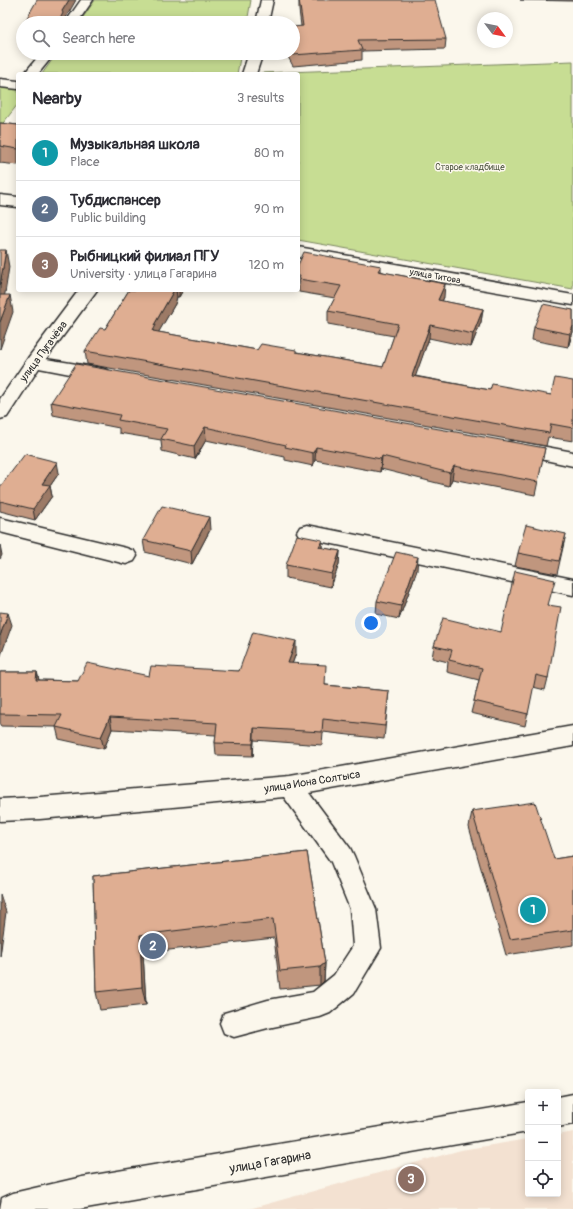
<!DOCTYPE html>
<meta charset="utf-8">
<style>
:root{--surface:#fff;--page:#f7f7f7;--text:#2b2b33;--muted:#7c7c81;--line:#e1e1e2;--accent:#0b8043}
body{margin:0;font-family:Pangolin,sans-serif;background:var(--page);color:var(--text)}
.controls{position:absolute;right:12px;bottom:12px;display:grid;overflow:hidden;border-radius:4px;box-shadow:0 2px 10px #0003}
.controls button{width:36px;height:36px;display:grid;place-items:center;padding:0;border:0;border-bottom:1px solid var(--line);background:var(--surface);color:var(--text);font:20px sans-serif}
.compass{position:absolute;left:477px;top:12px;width:36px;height:36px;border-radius:50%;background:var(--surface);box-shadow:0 2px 10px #0003;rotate:122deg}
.you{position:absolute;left:371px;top:623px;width:14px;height:14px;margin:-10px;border:3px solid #fff;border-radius:50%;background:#1a73e8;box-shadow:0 0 0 6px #1a73e833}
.badge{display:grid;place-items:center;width:26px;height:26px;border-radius:50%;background:var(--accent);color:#fff;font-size:13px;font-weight:700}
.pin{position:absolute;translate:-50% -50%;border:2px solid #fff;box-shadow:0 1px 4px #0006}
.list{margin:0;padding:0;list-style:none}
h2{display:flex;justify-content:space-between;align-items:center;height:52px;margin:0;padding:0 16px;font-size:17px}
h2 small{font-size:13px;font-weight:400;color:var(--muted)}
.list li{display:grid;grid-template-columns:26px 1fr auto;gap:12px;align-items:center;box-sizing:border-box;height:56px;padding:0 16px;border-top:1px solid var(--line)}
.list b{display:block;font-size:15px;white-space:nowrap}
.list p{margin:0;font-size:13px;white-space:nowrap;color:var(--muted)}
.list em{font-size:13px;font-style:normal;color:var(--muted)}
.icon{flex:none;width:22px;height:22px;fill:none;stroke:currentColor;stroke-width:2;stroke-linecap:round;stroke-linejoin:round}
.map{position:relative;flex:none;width:573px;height:1209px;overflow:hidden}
.search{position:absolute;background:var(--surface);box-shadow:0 2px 10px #0003;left:16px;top:16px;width:284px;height:44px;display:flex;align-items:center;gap:10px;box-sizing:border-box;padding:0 14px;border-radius:22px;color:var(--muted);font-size:15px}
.panel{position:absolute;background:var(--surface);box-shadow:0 2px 10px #0003;left:16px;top:72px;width:284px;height:220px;border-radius:4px}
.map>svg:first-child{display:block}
</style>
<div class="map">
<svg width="573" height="1209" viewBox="0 0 573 1209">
<rect width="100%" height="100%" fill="#fbf7ec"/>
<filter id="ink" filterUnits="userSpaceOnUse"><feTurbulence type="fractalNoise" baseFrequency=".025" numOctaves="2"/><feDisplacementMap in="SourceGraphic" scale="8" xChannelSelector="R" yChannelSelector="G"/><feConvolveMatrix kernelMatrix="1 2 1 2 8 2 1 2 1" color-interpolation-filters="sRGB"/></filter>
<g filter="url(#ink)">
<path fill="#f3e1d1" d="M573,1132v77h-324l212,-59 67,-11v55h30v-59z"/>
<path fill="#c7dd93" stroke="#79845f" d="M95,0h156l-4,23h-168z
M57,53h184l-4,21h-195z
M573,61v228l-275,-49v-166h-37v-1z
M0,83l18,2v19l-18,23z"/>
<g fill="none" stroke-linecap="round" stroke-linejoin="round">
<g stroke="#2b2b2b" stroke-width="3">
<path id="minor" d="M81,0h12l-16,23h-12z
M261,0h12l-5,23h-12z
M41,53h14l-17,21h-14z
M249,53h14l-7,21h-14z
M0,79l18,2v8l-18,-2z
M0,195l18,2v10l-18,-2z
M298,247l275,48v10l-275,-48z
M79,290h18l-51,69 55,9 7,2 2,4 -2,4 -7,2 -62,-12 -32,49 -7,2v-20l28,-41z
M515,441l58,11v14l-65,-14 -3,-5 3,-5z
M0,518l126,30 8,3 3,5 -3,5 -8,3 -126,-32z
M307,525l266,54v16l-273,-58 -3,-5 3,-5z
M573,726v20l-264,47 41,55 4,8 22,53 5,39 -27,45 -24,20 -10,4 -52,11 -34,9 -10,-4 -4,-10 4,-10 44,-13 45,-8 21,-17 19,-29 -3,-37 -19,-47 -47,-65 -244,22 -40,2v-22l40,-2 250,-21z
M573,1094v30l-15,3v-30z
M528,1102v30l-448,77h-80l2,-11 11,-5 69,-16z"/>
</g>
<use href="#minor" fill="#fbf7ec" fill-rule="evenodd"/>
</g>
<path fill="#c0967e" stroke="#2b2b2b" d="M299,0l147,39 -1,10 -83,2v9l-69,6 -7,-13h7l8,-27 -2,-16z
M520,0h53v1z
M23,26v16h-1l-2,-11z
M0,123l18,2v40l-18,-2z
M298,265l83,1v5l63,26 -2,4 41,8 -2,13 -10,25 -42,-9 -14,38 75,14 61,5 22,-14v60l-25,-4 -2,9 -459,-82 -2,-13 20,-22 24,-39h54l-4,7h-2l-2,7 -17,28 99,18 39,2 87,15 11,-31 -66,-12v-13l7,-13 -36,-6z
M573,310v22l-5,15 -36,-7 2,-13z
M51,402l494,46 -10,47 -83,-16 -3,7 -68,-17 -1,3 -65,-12 -2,6 -28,-6v-3l-79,-17 -11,19 -33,-8 -1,-11 -42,-7v-5l-66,-13z
M59,473l-9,13 2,10 -17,24 -35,-9v-24z
M210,530l-18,34 -47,-12 -2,-12z
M566,534l-9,40 -42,-8 3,-13z
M322,540v8l18,3 -1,13 -8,23 -45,-9v-13z
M417,570l-18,49 -23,-5 1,-13z
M549,605l-1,73 -3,12 -12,-3 -8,39 -54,-13 3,-12 5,-21 -32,-8 1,-10 -16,-4 2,-12 67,-14z
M296,653l-4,11 34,21 63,6 -5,48 -61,-7 -1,13 -68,-5 -1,16 -37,-1 -1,-12 1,-8 -104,-6 -8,20 -45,-10 -3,-12 -56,-1v-54h37l2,8 39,1 161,-10z
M472,811l82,48 19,-3v89l-67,10 -37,-128z
M307,852l18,111 -1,18 -4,4 -40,4 -6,-51 -131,15 3,52 -46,5 -4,-18 -3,-116z"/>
<path fill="#9c7a66" stroke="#2b2b2b" d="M69,0h7l-12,21 1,2h-7l4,-12z
M6,250l3,17 -7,46 -2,-9v-19z
M445,284l-1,13 -7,16 1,-13z
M174,290h2l1,7 -2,7 -18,31 -4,-4 1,-6z
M179,290h4l-4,7z
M10,295l3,17 -13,37v-27z
M483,309l-2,13 -10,25 2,-13z
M430,325l-1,13 -18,51 1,-13z
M573,326v6l-5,15 2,-13z
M205,427l1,13 -11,19 -1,-13z
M316,447l-1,13 -2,6v-13z
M382,456l-1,13 -1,3 1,-13z
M57,462l2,11 -9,13 2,10 -17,24 -2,-11 9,-25z
M454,466l-2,13 -3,7 1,-13z
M209,517l1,13 -18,34 -1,-13z
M322,540v13l-3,-6z
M0,545l2,10 -2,4z
M340,551l-1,13 -8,23 1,-13z
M418,557l-1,13 -18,49 2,-13z
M8,613l4,12 -12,33v-22z
M296,641v12l-8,23v-13z
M37,672l3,13 -4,-5z
M110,717l2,12 -8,20 -3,-12z
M254,728v12l-1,16v-12z
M0,894l6,18 -6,45z
M140,935l3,18 3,52 -4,-18z
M325,963l-1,18 -4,4v-18z"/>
<path fill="#dfae92" stroke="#2b2b2b" d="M37,0h32l-7,11 1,2 -5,10h-34z
M299,0h136l11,39 -88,1 4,10 -69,5 -1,-2h1v-26l10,-1z
M23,26v5h-3z
M0,123l18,2v24l-18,-3z
M0,250h6l-6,35z
M304,252l77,14 -3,5 67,13 -7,16 45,9 -10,25 -43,-9 -18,51 78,14 2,-6 59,11 4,-17 18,3v47l-22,-4 -2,9 -464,-82 15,-23 5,1 24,-39h45l-20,35h2l-3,6 104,19 4,-6 35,6v2l87,15 15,-43 -70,-13 13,-25 -42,-7 1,-3h-2v-11z
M0,295h10l-10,27z
M543,304l30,6v16l-3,8 -36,-7z
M76,364l469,84 -7,34 -84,-16 -4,7 -68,-17 -1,3 -65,-12 -3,6 -28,-6 1,-2 -81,-18 -11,19 -33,-7 6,-10 -49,-9 2,-5 -69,-13z
M25,454l32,8 -15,22 8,1 -17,24 -33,-8v-14z
M162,506l47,11 -18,34 -48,-11z
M526,525l40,9 -7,27 -41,-8z
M297,535l25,5 -3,7 21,4 -8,23 -46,-9z
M396,552l22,5 -17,49 -24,-5z
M515,571l40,9 -7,25 13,2 -13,71 -12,-3 -8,39 -54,-13 8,-33 -33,-8 3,-10 -18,-4 9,-28 58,14z
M0,612l8,1 -8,23z
M253,632l43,9 -8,22 38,2 -1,20 64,6 -4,35 -62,-7 -1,13 -68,-4 -1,16 -38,-1 2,-20 -107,-6 -9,20 -45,-10 6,-12 -62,-1v-42h37l-1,8 42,1 9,-18 62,13 2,-10 88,5z
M535,802l19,57 19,-3v74l-63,9 -38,-128z
M307,852l18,111 -5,4 -40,4 -7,-52 -133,16 2,52 -46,5 -3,-116z"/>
</g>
<g text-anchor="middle" stroke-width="3" stroke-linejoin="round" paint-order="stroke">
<g font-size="9" fill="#525845" stroke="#fbf7ec">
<text x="470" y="170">Старое кладбище</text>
</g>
<g font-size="9" fill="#2b2b2b" stroke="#fbf7ec">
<text transform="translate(435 276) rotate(10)" y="3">улица Титова</text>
</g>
<g font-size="11" fill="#2b2b2b" stroke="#fbf7ec">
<text transform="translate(43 351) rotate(-54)" y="4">улица Пугачёва</text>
<text transform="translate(312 781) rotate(-9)" y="4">улица Иона Солтыса</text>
</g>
<g font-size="13" fill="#2b2b2b" stroke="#fbf7ec">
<text transform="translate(270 1161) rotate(-10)" y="5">улица Гагарина</text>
</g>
</g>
</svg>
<div class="controls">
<button>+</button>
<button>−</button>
<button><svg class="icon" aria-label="locate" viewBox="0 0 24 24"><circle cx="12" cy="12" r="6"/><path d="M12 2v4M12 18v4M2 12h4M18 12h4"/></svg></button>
</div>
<svg class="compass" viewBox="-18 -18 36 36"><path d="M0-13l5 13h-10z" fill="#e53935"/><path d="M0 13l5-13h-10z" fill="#7c7c81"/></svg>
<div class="you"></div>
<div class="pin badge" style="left:533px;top:910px;background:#0f9aa8">1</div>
<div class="pin badge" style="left:153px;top:946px;background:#5c6f8a">2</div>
<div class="pin badge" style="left:411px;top:1179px;background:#8d6e63">3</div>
<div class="search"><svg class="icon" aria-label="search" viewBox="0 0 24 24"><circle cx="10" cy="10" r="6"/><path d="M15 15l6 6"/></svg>Search here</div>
<section class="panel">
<h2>Nearby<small>3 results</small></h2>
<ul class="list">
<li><span class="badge" style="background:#0f9aa8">1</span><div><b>Музыкальная школа</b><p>Place</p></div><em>80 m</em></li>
<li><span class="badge" style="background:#5c6f8a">2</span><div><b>Тубдиспансер</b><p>Public building</p></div><em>90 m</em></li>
<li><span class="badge" style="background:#8d6e63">3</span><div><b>Рыбницкий филиал ПГУ</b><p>University · улица Гагарина</p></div><em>120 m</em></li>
</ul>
</section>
</div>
